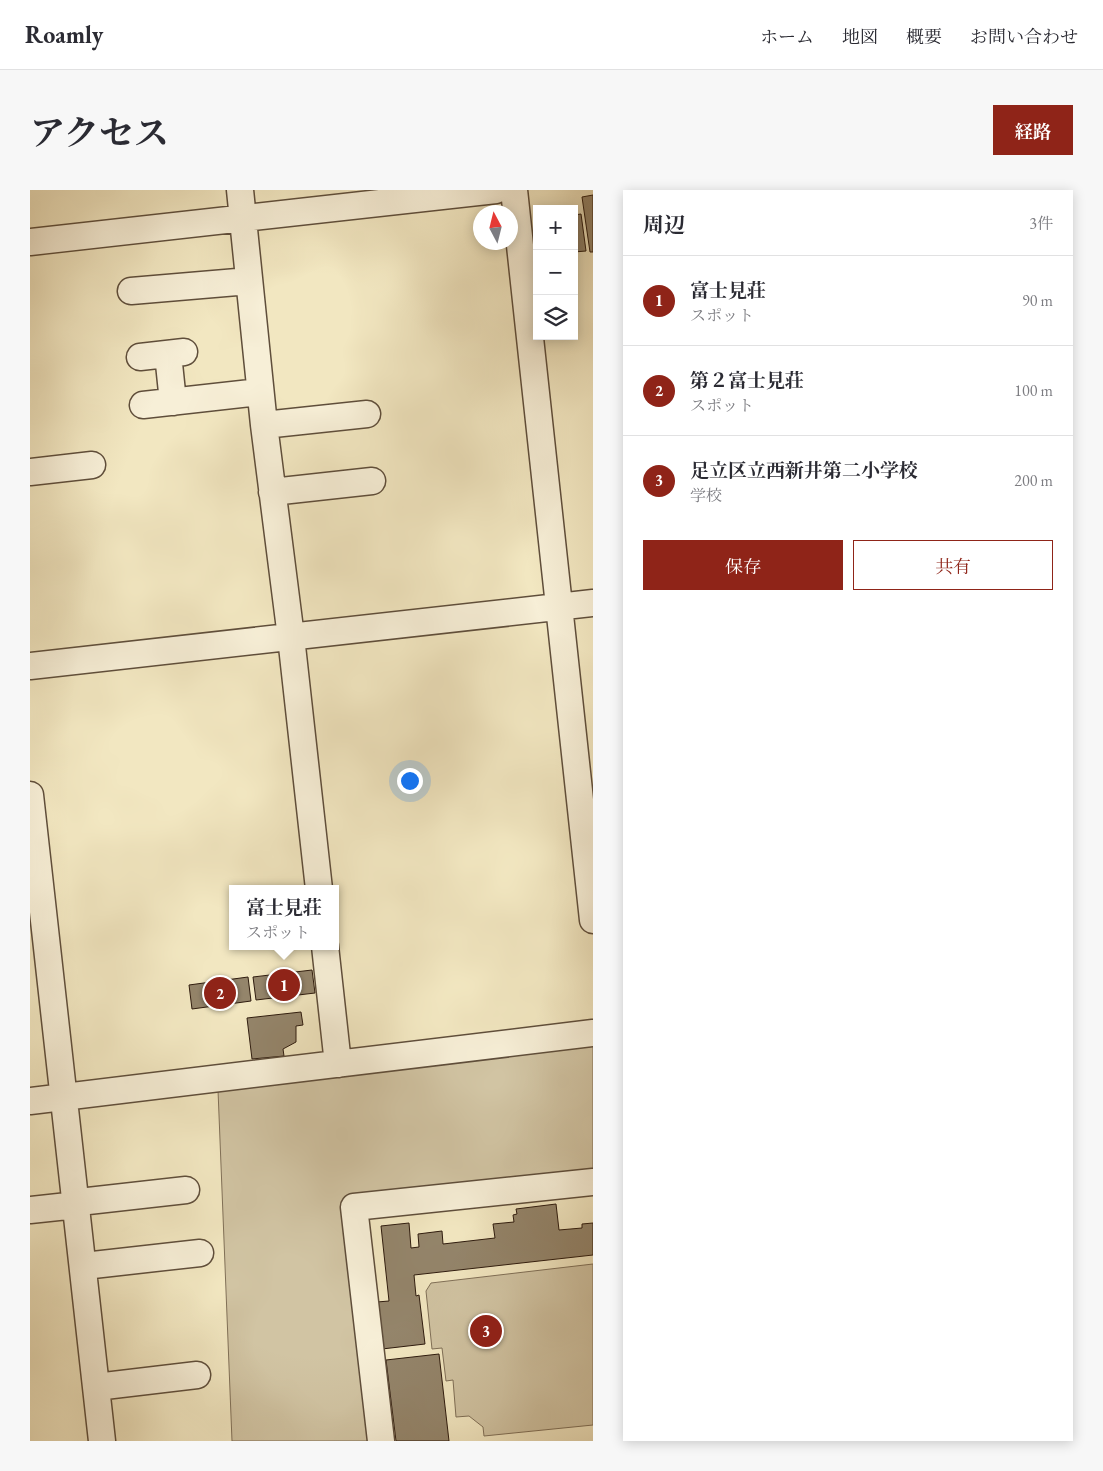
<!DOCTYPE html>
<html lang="ja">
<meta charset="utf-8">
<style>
:root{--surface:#fff;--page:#f7f7f7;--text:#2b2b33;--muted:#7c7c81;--line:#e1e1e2;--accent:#8f2418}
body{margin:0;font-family:"EB Garamond","Noto Serif JP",serif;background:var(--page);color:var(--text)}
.controls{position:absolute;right:15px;top:15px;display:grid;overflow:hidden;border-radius:0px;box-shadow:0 2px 12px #0003}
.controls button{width:45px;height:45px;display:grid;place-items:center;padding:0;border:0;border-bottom:1px solid var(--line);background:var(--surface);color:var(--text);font:25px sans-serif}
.compass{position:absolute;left:443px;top:15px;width:45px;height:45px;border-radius:50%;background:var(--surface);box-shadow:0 2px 12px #0003;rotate:353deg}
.you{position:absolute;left:379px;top:590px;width:18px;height:18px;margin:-12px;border:4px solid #fff;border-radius:50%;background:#1a73e8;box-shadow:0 0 0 8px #1a73e833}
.badge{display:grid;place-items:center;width:32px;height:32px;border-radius:50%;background:var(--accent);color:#fff;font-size:16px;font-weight:700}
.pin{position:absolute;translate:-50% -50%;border:2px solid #fff;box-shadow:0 1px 5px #0006}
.popup{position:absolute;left:199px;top:695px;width:110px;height:65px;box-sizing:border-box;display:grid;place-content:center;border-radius:0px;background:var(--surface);filter:drop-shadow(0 1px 4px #0005);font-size:16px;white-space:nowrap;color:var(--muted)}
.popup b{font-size:19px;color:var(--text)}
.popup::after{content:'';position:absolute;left:50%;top:100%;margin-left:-10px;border:10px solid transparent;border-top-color:var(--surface)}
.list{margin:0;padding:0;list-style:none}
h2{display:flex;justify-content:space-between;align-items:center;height:65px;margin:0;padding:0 20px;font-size:21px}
h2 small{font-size:16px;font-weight:400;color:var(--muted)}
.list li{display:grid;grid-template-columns:32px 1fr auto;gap:15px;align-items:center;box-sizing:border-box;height:90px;padding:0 20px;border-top:1px solid var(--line)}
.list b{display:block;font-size:19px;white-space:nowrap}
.list p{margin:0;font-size:16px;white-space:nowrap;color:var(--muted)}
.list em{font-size:16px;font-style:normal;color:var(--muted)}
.actions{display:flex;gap:10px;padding:15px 20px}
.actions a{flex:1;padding:11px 0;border:1px solid var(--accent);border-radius:0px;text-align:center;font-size:18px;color:var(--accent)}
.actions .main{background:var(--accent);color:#fff}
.icon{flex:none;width:28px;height:28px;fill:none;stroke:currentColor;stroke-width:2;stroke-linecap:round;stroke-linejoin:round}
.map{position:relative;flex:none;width:563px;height:1251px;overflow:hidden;border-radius:0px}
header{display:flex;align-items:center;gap:30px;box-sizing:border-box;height:70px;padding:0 25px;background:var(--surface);border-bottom:1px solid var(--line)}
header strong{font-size:24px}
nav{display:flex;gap:28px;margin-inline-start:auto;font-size:18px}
.intro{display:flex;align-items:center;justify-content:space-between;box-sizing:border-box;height:120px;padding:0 30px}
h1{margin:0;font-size:35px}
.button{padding:12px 22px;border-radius:0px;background:var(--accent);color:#fff;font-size:18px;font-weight:700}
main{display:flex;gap:30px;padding:0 30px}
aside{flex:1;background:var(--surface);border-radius:0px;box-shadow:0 2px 12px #0003}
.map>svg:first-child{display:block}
</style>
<header>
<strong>Roamly</strong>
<nav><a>ホーム</a><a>地図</a><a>概要</a><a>お問い合わせ</a></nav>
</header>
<div class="intro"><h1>アクセス</h1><a class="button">経路</a></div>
<main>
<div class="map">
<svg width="563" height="1251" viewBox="0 0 563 1251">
<rect width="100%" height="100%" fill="#f2e7c1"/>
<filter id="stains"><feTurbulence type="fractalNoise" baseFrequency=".004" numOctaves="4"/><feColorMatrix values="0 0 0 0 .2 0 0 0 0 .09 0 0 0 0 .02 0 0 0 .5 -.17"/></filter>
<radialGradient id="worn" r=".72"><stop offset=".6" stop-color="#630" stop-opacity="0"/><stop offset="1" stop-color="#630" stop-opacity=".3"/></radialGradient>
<path fill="#d1c4a3" stroke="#807058" d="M563,856v125l-248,29 26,241h-139l-14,-351z
M563,1074v161l-109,11 -1,-9 -14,-11 -13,1 -3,-37 -7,1 -4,-33 -10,1 -6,-58 5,-8z"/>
<path fill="#94856b" stroke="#2e1b0e" d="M563,5v57h-3l-8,-55z
M551,24l5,37 -12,1v-37z
M282,780l3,23 -59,7 -3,-23z
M218,787l3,24 -59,8 -3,-24z
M271,822l2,13 -7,1v16l-13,7 1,7 -32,3 -5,-41z
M526,1014l3,26 23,-2v-4l11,-1v32l-179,20 2,21 3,-1 6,49 -43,5 -5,-47 12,-1 -8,-75 28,-3 2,25 8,-1 -1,-13 24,-3 1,13 52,-6 -2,-14 21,-2 -1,-7 4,-1 -1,-5z
M409,1164l10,87h-53l-10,-81z"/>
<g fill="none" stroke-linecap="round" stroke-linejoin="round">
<g stroke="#5f4e3b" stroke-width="29">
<path id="minor" d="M210,0l24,235 27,212 28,252
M484,0l79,730
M0,52l466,-52
M101,101l118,-10
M138,164l5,48
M110,167l44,-5
M113,215l117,-13
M234,235l103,-11
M0,282l62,-7
M242,302l100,-11
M0,476l563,-63
M0,605l72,646
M295,756l13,118
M0,911l563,-68
M0,1020l47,-5 11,-4 98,-11
M54,1076l116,-13
M66,1197l101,-12
M351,1251l-27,-234 239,-25"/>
</g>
<use href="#minor" stroke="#f7efd7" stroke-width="26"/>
</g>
<rect width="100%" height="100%" filter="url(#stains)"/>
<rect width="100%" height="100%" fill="url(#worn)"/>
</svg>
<div class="controls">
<button>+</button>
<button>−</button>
<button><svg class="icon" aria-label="layers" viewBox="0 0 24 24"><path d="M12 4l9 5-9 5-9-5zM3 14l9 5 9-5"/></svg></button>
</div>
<svg class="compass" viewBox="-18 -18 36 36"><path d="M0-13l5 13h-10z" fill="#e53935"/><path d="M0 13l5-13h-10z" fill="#7c7c81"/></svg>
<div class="you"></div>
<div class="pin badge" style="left:254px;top:795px">1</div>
<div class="popup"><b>富士見荘</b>スポット</div>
<div class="pin badge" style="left:190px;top:803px">2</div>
<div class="pin badge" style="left:456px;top:1141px">3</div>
</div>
<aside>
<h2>周辺<small>3件</small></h2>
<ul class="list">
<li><span class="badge">1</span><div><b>富士見荘</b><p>スポット</p></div><em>90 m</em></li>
<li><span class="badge">2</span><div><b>第２富士見荘</b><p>スポット</p></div><em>100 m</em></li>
<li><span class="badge">3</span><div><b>足立区立西新井第二小学校</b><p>学校</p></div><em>200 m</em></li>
</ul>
<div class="actions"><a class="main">保存</a><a>共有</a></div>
</aside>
</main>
